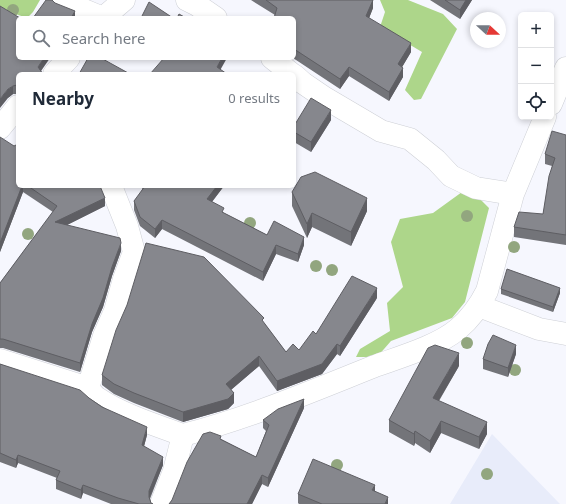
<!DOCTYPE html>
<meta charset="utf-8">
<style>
:root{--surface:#fff;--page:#f2f2f3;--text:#1f2937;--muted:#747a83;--line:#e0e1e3}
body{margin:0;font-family:"Noto Sans",sans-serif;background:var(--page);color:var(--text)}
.controls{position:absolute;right:12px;top:12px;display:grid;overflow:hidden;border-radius:6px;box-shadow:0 2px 6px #0003}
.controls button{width:36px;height:36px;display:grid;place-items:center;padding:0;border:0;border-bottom:1px solid var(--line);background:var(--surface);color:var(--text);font:20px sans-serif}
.compass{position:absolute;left:470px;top:12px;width:36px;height:36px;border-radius:50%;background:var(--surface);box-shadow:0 2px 6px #0003;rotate:111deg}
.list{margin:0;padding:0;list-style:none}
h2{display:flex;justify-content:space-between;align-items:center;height:52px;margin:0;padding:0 16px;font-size:17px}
h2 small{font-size:13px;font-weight:400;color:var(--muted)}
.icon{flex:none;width:22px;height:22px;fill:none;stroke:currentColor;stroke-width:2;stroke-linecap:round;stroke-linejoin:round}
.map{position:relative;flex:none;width:566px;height:504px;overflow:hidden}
.search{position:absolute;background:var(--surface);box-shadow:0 2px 6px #0003;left:16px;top:16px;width:280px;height:44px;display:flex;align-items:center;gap:10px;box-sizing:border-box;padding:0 14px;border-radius:6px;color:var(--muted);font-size:15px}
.panel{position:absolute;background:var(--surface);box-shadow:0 2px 6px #0003;left:16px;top:72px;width:280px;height:116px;border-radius:6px}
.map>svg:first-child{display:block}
</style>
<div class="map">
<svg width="566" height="504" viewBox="0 0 566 504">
<rect width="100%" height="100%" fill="#f6f7fe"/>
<path fill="#e8ecfa" d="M492,434l68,70h-110z"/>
<path fill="#add68a" d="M0,0h40l-7,12 -6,6 -17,-6 -10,-5z
M380,0h28l35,14 14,15 -36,70 -7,1 -9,-10 17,-38 -30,-18 -13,-4 6,-18z
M462,192l14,3 13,13 -24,94 -13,16 -61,23 -14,16h-21l4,-8 30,-18 -3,-28 16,-16 -12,-45 9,-23 33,-6z"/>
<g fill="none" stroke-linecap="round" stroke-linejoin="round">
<g stroke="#ced0d6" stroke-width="23">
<path id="minor" d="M60,0l43,18
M187,0l10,5 19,13
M103,18l21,-18
M272,58l20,16
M54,74l15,-16
M294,75l9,8 22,15 56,33 29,8 26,21 15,16 25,12 37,6
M551,104l15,-36
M0,128l18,-22
M479,306l60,23 27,5
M0,360l88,28c3,4 7,9 11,11 22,15 59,27 84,36
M88,388l16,-52 11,-25 9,-32 10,-27 -7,-26 -16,-40
M161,504l13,-33 9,-36c66,-17 129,-44 192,-69 25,-9 63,-20 83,-37 12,-10 22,-24 29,-38l26,-97 32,-77"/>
</g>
<use href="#minor" stroke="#fff" stroke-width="22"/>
</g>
<g fill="#92a67f">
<circle cx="13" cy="10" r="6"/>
<circle cx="467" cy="216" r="6"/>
<circle cx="250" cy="223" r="6"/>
<circle cx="28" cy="234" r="6"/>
<circle cx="514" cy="247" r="6"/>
<circle cx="316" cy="266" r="6"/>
<circle cx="332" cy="270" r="6"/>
<circle cx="467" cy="343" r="6"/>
<circle cx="515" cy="370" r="6"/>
<circle cx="337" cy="465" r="6"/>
<circle cx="487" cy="474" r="6"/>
</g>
<path fill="#737479" d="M251,0h122v8l-4,10 42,34 -9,15 1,10 -14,24 -40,-25 -9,13 -47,-31h1v-40l-19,-3z
M430,0h42l-12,19z
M18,74l-1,20h-4l-5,4z
M331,120l-20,32 -17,-10v-16z
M566,135v110l-52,-8v-10l29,-13 9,-48 -7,-2v-10z
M0,137l18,49h82l5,20 -38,19 54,26 -9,25 -9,31 -11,25 -12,40 -77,-24h-3v-65l53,-71 -30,-20 -23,60z
M141,186h83l-12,16 12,11 43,22 37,10 -6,17 -22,-8 -13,27 -101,-52 -7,9 -15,-12 -6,-16v-9l9,-11z
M292,192l75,19 -16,35 -39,-19 -5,11 -15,-32z
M501,289l59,4 -7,19 -52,-18z
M377,298l-37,58 -3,-2 -15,20 -45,17 -18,-25 -28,24 3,13 -6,6 -45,13 -49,-19 -20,-9 -12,-9v-10l162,-52 22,29 13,-2 17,-16z
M516,354l-8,23 -25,-8v-10z
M0,364l89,34 58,37 -3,11 19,19 -13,34 1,4 2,1h-42l-28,-11 -2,6 -25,-10v-9l1,-2 -39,-15 -2,5 -16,-6z
M459,366l-20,35 48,33 -8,15 -38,-16 -11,20 -15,-10 -1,3 -25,-14v-12z
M304,408l-36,79 -6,-3 -10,20h-83l52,-65 35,18 10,-26 -3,-3v-8z
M375,491l13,13h-89l-1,-1v-9z"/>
<path fill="#5e5e63" d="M373,0v8l-7,18v-10z
M466,0h6l-12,19v-9z
M75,11v7h-4z
M411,43v9l-13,22v-10z
M44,58h6l-11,16 -1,-7z
M222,58h5l-9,16 -1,-7z
M349,67v9l-9,13v-10z
M403,68v9l-14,24v-9z
M18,84v9l-1,1v-9z
M13,86v8l-5,4 -8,10v-9l8,-10z
M331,110v10l-20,32v-10z
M22,186h1v6l-23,60v-9z
M217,186h7l-17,22v-9z
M105,198v8l-50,25v-9z
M367,198v13l-16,35v-14z
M312,213v14l-5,11v-14z
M162,220v9l-7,9v-9z
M304,237v8l-6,17v-8z
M121,243v8l-9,25 -9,31 -11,25 -12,40v-9l12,-39z
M276,245v9l-13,27v-9z
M377,288v10l-37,58v-10z
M560,288v5l-7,19v-5z
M337,344v10l-15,20 -45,17v-10z
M516,345v9l-8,23v-9z
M459,353v13l-26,44v-12z
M259,356v10l-33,28v-10z
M234,393v10l-6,6 -45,13v-10z
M304,399v9l-36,79v-9z
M441,421v12l-11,20v-12z
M487,422v12l-8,15v-12z
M147,427v8l-5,19v-9z
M415,431v12l-1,3v-12z
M18,455v8l-2,5v-8z
M163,457v8l-14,34v-8z
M262,475v9l-10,20h-5z
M83,485v8l-2,6v-9z
M375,485v9l-3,-4z
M388,497v7h-3z"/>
<path fill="#86878d" stroke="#5e5e63" d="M46,0h6l3,3 20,8 -4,7h-38z
M266,0h107l-7,16 45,27 -13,21 5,4 -14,24 -40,-25 -9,12 -46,-30v-31h-20l3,-10z
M445,0h21l-6,10z
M149,2l24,16h-32z
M0,6l20,12h-2v40h26l-6,9 5,7h-25v10l-1,1 -4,1 -5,3 -8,10z
M179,14l7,4h-9z
M88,58h13l29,16h-51z
M164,58h58l-5,9 10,7h-77z
M311,98l20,12 -20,32 -17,-10v-6z
M552,131l14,4v100l-52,-8 5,-15 24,2 6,-38 6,-18 -10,-4z
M0,137l14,9 4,-2v42h4l-22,57z
M315,172l52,26 -16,34 -39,-19 -5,11 -15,-32 9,-15z
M28,186h72l5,12 -50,24 65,16 1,5 -9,24 -9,31 -11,26 -12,39 -77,-24h-3v-56l57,-77z
M145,186h72l-10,13 17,9 -2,4 45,23 7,-14 30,16 -6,17 -22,-9 -13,27 -101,-52 -7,9 -15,-12 -6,-16z
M146,243l58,14 60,61 -2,2 24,32 7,-8 6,6 14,-19 3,3 36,-58 25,12 -37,58 -3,-2 -15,20 -45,17 -18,-25 -33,28 8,9 -6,6 -45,13 -49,-19 -20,-9 -12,-9 14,-45 11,-25z
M507,269l53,19 -7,19 -52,-18z
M493,335l23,10 -8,23 -25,-9 5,-15z
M435,345l24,8 -26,45 54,24 -8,15 -38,-16 -11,20 -15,-10 -1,3 -25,-14 39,-72z
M0,364l80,26 9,8 13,9 45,20 -5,18 21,12 -14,34v6l2,6 2,1h-14l-21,-6 -35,-13 -2,5 -25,-10 4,-9 -42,-16 -2,5 -16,-7z
M304,399l-36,79 -6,-3 -15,29h-78l3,-4 15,-38 16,-28 7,-2 11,4 -1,3 36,18 13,-32 -6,-5 15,-11z
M313,459l62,26 -3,5 16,7 -3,7h-63l-24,-10z"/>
</svg>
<div class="controls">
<button>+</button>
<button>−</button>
<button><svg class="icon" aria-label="locate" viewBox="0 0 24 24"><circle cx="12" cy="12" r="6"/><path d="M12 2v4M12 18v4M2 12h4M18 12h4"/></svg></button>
</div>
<svg class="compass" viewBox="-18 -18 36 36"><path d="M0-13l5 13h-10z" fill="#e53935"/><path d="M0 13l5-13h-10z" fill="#747a83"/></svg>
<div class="search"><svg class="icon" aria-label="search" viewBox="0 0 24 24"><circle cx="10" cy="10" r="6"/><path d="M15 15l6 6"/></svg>Search here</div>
<section class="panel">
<h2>Nearby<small>0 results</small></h2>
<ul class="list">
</ul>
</section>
</div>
